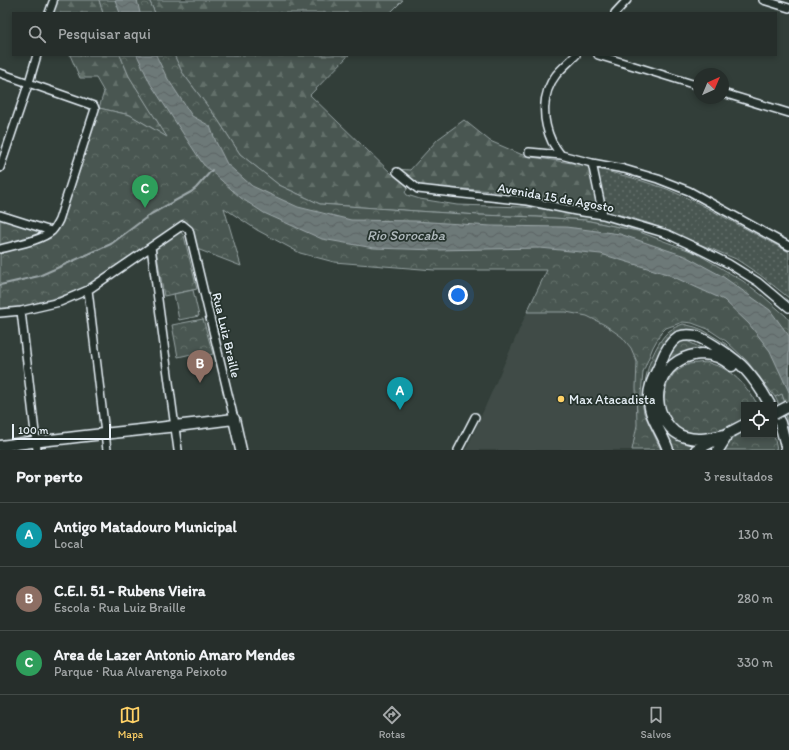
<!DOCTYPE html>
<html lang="pt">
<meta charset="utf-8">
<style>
:root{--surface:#262e2b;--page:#323a37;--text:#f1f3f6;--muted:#a4a8a9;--line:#424a47;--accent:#ffd166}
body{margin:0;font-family:Itim,sans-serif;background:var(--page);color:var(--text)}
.controls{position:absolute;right:12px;bottom:12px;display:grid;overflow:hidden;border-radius:0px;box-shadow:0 2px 6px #0003}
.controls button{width:36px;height:36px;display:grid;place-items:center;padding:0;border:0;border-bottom:1px solid var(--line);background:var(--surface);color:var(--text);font:20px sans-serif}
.compass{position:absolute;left:693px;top:68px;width:36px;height:36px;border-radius:50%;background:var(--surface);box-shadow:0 2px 6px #0003;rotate:44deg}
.scale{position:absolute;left:12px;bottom:10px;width:99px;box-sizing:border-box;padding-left:4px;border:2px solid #e8f1f8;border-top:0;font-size:11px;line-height:14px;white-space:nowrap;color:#e8f1f8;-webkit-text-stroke:3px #26332d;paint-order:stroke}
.you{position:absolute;left:458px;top:295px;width:14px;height:14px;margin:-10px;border:3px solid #fff;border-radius:50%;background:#1a73e8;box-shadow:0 0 0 6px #1a73e833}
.badge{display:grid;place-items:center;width:26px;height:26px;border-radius:50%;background:var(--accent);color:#fff;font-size:13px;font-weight:700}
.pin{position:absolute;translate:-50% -33px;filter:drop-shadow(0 1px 2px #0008)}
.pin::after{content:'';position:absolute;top:21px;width:14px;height:12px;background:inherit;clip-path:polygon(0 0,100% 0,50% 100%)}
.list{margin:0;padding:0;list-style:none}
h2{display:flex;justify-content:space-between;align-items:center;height:52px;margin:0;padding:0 16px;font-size:17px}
h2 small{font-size:13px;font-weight:400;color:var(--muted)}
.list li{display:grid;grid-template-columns:26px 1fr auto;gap:12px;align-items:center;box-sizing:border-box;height:64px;padding:0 16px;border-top:1px solid var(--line)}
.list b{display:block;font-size:15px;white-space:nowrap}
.list p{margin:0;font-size:13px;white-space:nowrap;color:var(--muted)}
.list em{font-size:13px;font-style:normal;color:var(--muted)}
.icon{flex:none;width:22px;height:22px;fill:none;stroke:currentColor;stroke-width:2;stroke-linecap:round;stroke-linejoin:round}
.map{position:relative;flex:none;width:789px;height:450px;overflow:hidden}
.search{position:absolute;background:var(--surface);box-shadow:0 2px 6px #0003;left:12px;right:12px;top:12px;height:44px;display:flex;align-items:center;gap:10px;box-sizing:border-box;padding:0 14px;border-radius:0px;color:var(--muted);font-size:15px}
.sheet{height:244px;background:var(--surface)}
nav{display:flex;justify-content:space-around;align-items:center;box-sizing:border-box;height:56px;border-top:1px solid var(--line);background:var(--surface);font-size:11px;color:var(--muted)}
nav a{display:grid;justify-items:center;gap:2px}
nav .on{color:var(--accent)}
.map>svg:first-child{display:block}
</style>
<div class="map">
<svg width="789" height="450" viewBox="0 0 789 450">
<defs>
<pattern id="grass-dots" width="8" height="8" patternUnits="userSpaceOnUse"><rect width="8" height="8" fill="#495651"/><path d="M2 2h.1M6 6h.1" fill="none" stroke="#636f6b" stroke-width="1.8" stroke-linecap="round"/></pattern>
<pattern id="forest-firs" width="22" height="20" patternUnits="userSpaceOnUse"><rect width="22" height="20" fill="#495651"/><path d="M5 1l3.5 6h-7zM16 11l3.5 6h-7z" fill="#636f6b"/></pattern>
<pattern id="park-crowns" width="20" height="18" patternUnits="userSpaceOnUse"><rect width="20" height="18" fill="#495651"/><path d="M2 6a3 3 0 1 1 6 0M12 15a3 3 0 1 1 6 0" fill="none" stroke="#636f6b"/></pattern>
<pattern id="water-waves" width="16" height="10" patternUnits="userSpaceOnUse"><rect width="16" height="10" fill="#6d7978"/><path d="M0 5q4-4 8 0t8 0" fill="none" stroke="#5b6363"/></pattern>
</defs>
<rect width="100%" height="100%" fill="#323e39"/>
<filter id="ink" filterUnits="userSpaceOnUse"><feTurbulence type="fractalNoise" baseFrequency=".025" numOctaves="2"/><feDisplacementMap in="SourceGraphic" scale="8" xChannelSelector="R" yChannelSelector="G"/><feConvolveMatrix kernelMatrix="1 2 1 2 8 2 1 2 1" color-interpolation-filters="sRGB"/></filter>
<g filter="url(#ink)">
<path fill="#3f4b46" d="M527,312h39l21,4 18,9 17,12 9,11 6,13 -1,26 1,38 -5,25h-166z"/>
<path fill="url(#grass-dots)" stroke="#98a4a4" d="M596,169h2l35,9 34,11 31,14 91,49v46l-29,-23 -24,-16 -85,-35 -26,-8 -20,-4z
M683,324l12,3 8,3 23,14 20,18 27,36 -4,2 -23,-32 -64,-36 -37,60c0,-6 0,-13 2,-19 2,-12 12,-34 22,-42 4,-3 9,-5 14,-7z
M782,393l7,22v15l-3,-12 -11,-21z"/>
<path fill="url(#forest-firs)" stroke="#98a4a4" d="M56,0h43l4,13h-50l3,-11z
M149,0h254l-13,13h-235z
M70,55h50l9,21 39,62 -11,-7 -27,-16 -31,-7 5,-16 -8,-14h-16z
M174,55h175l-39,40 82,79 4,-5 14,1 28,-31 26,-19 26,21 35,15 60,9 3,2 3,4 7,32 -1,3 -2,2 -102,-17 -83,-6 -5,7 2,3 13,4 37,6 67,2 37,4 42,7 34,13 -52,-11 -48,-3 -58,-2 -62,-4 -97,-7 -41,-19 -39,-31 -22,-34 -36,-48z"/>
<path fill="url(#park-crowns)" stroke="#98a4a4" d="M99,0h50l6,13h-52z
M120,55h54l8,17 36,48 22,34 39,31 41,19 97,7 62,4 58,2 48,3 52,11 59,22 47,28 20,15 23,20 3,4v95l-7,-21 -7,3 -28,-36 -21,-20 -18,-12 -16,-6 -9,-1 -17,6 -5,5 -8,14 -10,25 -2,23 3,18 17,37h-29l5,-25 -1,-38 1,-25 -6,-14 -9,-11 -17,-12 -18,-9 -21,-4h-39l20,-42h-113l-100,-8 -34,-9 -43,-23 -33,-22 17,58 -44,-17 -6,-23 -5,-4h-5l-95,65 -27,10 -38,10 -21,2v-55l40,-13 13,-9 46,-124 31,7 37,22 -38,-61z
M0,219l35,10 3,2v3l-1,2 -37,11z
M176,232h5l3,4 13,53 -33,7 -8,-46 2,-6z
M203,319l10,35 -15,4 -2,-5 -18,4 -6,-32z
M685,340l16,8v3c-5,0 -11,0 -15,2 -20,7 -35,31 -33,52 1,7 5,14 9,20 2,4 6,9 10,12 8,5 17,6 26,7l1,2 -8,4h-19c-4,-10 -9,-18 -14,-28 -11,-23 -4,-39 7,-61 6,-11 7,-17 20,-21z
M706,362c5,2 10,3 15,5 17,9 27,22 37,38h-14v14l-13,8 -19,7 -13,1 -14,-2 -11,-8 -9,-14 -1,-13 3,-14 8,-12 14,-8z
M744,432v3h30l3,15h-56c6,-9 14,-13 23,-18z"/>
<path fill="#495651" stroke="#98a4a4" d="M193,290l6,26 -20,4 -5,-26z"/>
<path fill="url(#water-waves)" stroke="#9ea9ab" d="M115,0h22l3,13h-20z
M137,55h19l10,21 26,40 18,10 6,16 11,22 25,22 46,21 53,13 64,1 76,5 75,1 54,7 65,22 37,20 48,34 19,26v56l-19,-41 -21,-27 -25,-24 -57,-26 -66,-20 -61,-6 -103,2 -63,-2 -52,-9 -58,-26 -23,-15 -38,-34 -53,-81z"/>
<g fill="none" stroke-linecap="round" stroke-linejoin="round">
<path stroke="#9ea9ab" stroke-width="2" d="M0,285l39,-9 72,-32 40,-30 40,-22 5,-4 16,-18"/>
<g stroke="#e8f1f8" stroke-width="10">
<path id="street" d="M763,0l26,8
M49,13l4,-11
M615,13l12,-13
M598,55l101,31
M0,73l94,33 1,3 -36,111c-2,4 -4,8 -7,11 -11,10 -38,14 -52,18
M723,93l66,20
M529,152l32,3 31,8 32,6 34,10 31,12 100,55
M561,155c-3,-4 -6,-8 -9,-13 -10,-21 -11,-48 4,-67 6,-7 14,-14 20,-20
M592,163l11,52
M0,168l30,-89 7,-24
M397,172l21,17 109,12 49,10 27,4 64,19 32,15 30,15 29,18 31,26
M0,215l51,16
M151,247l27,203
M88,290l19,160
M21,311l16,139
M0,313l21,-2 39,-9 28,-12 95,-65 6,5 45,189
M458,450l17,-33"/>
</g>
<g stroke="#e8f1f8" stroke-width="13">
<path id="secondary" d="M774,412l6,11 7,27
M724,435c-13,3 -26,6 -39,2 -8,-2 -15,-9 -19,-15 -20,-29 0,-67 36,-68 11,0 22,5 30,12
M0,446c78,-10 156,-17 234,-27l7,31
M668,450c-5,-17 -19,-32 -19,-51 -1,-13 7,-25 12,-37 3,-8 9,-20 17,-25 5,-2 13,-2 18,-1 11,4 40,23 48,32 10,11 19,24 26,37
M696,450l48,-25
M718,450l7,-11"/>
</g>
<use href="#street" stroke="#26332d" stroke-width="7"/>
<use href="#secondary" stroke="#26332d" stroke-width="10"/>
<g stroke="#e8f1f8" stroke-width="13" stroke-linecap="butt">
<path id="secondary-bridge" d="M774,414l15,-8"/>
</g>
<use href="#secondary-bridge" stroke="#26332d" stroke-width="10"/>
</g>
</g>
<circle fill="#ffd166" stroke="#26332d" stroke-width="1.5" cx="561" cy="399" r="4"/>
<g text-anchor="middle" stroke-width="3.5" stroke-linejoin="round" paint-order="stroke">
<g font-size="13" fill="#e8f1f8" stroke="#26332d">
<text transform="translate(556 197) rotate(10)" y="5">Avenida 15 de Agosto</text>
<text transform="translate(227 335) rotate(77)" y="5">Rua Luiz Braille</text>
</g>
<g font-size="13" fill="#e8f1f8" stroke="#26332d" text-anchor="start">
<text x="569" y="404">Max Atacadista</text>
</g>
<g font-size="14" font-style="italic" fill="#b1bbbe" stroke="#26332d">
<text x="406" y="240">Rio Sorocaba</text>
</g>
</g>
</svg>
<div class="controls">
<button><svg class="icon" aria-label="locate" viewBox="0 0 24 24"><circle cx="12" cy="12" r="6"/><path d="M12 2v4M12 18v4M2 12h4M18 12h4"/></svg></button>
</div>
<svg class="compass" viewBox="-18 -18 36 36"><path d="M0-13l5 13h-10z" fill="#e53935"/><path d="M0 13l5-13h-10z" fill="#a4a8a9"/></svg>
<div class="scale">100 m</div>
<div class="you"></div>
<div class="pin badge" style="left:400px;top:410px;background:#0f9aa8">A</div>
<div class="pin badge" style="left:200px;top:383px;background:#8d6e63">B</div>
<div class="pin badge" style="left:145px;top:208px;background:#2e9e5b">C</div>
<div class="search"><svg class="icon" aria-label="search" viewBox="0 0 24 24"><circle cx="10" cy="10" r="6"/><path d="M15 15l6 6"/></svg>Pesquisar aqui</div>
</div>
<section class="sheet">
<h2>Por perto<small>3 resultados</small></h2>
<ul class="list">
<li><span class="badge" style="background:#0f9aa8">A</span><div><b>Antigo Matadouro Municipal</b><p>Local</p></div><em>130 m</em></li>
<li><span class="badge" style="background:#8d6e63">B</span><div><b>C.E.I. 51 - Rubens Vieira</b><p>Escola · Rua Luiz Braille</p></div><em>280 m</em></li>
<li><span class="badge" style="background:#2e9e5b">C</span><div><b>Area de Lazer Antonio Amaro Mendes</b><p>Parque · Rua Alvarenga Peixoto</p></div><em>330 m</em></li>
</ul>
</section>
<nav>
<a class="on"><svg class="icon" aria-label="map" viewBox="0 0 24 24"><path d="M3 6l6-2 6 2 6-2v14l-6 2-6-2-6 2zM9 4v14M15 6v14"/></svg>Mapa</a>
<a><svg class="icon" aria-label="directions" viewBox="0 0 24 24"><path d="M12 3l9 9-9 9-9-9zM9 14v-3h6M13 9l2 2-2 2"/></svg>Rotas</a>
<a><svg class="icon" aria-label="saved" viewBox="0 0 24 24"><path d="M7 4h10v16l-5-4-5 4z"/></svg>Salvos</a>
</nav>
